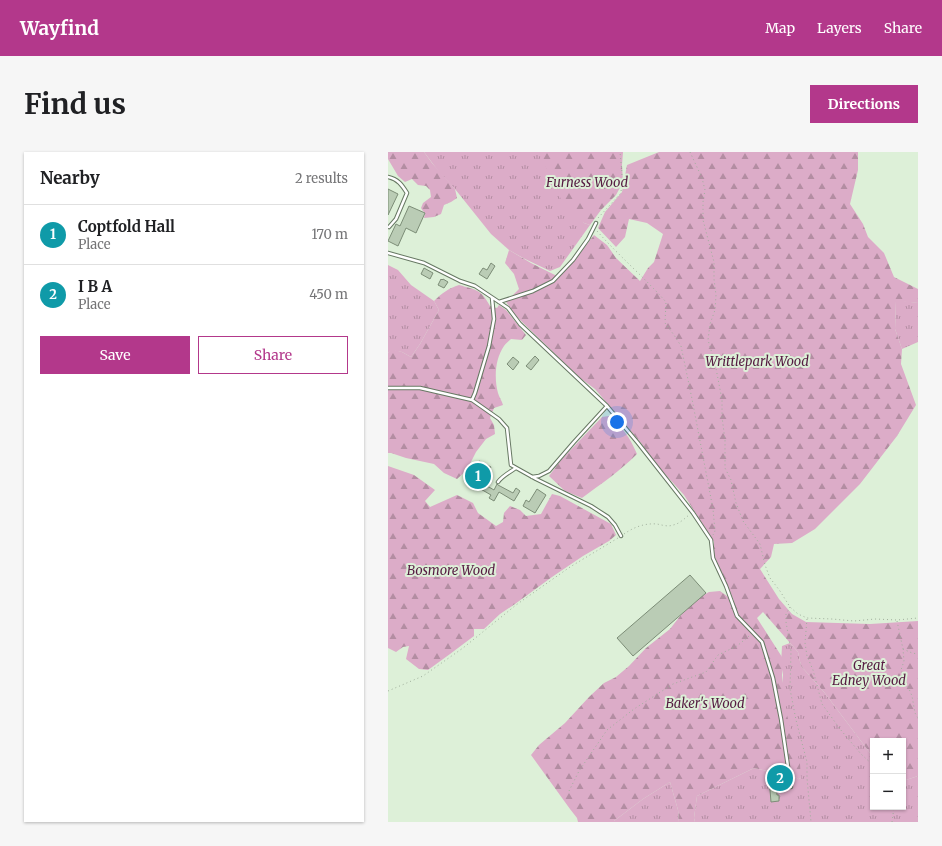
<!DOCTYPE html>
<meta charset="utf-8">
<style>
:root{--surface:#fff;--page:#f6f6f6;--text:#202124;--muted:#757577;--line:#e0e0e0;--accent:#b3388b}
body{margin:0;font-family:Merriweather,serif;background:var(--page);color:var(--text)}
.controls{position:absolute;right:12px;bottom:12px;display:grid;overflow:hidden;border-radius:0px;box-shadow:0 1px 3px #0004}
.controls button{width:36px;height:36px;display:grid;place-items:center;padding:0;border:0;border-bottom:1px solid var(--line);background:var(--surface);color:var(--text);font:20px sans-serif}
.you{position:absolute;left:229px;top:270px;width:14px;height:14px;margin:-10px;border:3px solid #fff;border-radius:50%;background:#1a73e8;box-shadow:0 0 0 6px #1a73e833}
.badge{display:grid;place-items:center;width:26px;height:26px;border-radius:50%;background:var(--accent);color:#fff;font-size:13px;font-weight:700}
.pin{position:absolute;translate:-50% -50%;border:2px solid #fff;box-shadow:0 1px 4px #0006}
.list{margin:0;padding:0;list-style:none}
h2{display:flex;justify-content:space-between;align-items:center;height:52px;margin:0;padding:0 16px;font-size:17px}
h2 small{font-size:13px;font-weight:400;color:var(--muted)}
.list li{display:grid;grid-template-columns:26px 1fr auto;gap:12px;align-items:center;box-sizing:border-box;height:60px;padding:0 16px;border-top:1px solid var(--line)}
.list b{display:block;font-size:15px;white-space:nowrap}
.list p{margin:0;font-size:13px;white-space:nowrap;color:var(--muted)}
.list em{font-size:13px;font-style:normal;color:var(--muted)}
.actions{display:flex;gap:8px;padding:12px 16px}
.actions a{flex:1;padding:9px 0;border:1px solid var(--accent);border-radius:0px;text-align:center;font-size:14px;color:var(--accent)}
.actions .main{background:var(--accent);color:#fff}
.map{position:relative;flex:none;width:530px;height:670px;overflow:hidden;border-radius:0px}
header{display:flex;align-items:center;gap:24px;box-sizing:border-box;height:56px;padding:0 20px;background:var(--accent);color:#fff}
header strong{font-size:19px}
nav{display:flex;gap:22px;margin-inline-start:auto;font-size:14px}
.intro{display:flex;align-items:center;justify-content:space-between;box-sizing:border-box;height:96px;padding:0 24px}
h1{margin:0;font-size:28px}
.button{padding:10px 18px;border-radius:0px;background:var(--accent);color:#fff;font-size:14px;font-weight:700}
main{display:flex;gap:24px;padding:0 24px}
aside{flex:1;background:var(--surface);border-radius:0px;box-shadow:0 1px 3px #0004}
.map>svg:first-child{display:block}
</style>
<header>
<strong>Wayfind</strong>
<nav><a>Map</a><a>Layers</a><a>Share</a></nav>
</header>
<div class="intro"><h1>Find us</h1><a class="button">Directions</a></div>
<main>
<aside>
<h2>Nearby<small>2 results</small></h2>
<ul class="list">
<li><span class="badge" style="background:#0f9aa8">1</span><div><b>Coptfold Hall</b><p>Place</p></div><em>170 m</em></li>
<li><span class="badge" style="background:#0f9aa8">2</span><div><b>I B A</b><p>Place</p></div><em>450 m</em></li>
</ul>
<div class="actions"><a class="main">Save</a><a>Share</a></div>
</aside>
<div class="map">
<svg width="530" height="670" viewBox="0 0 530 670">
<defs>
<pattern id="grass-tufts" width="24" height="20" patternUnits="userSpaceOnUse"><rect width="24" height="20" fill="#dcacc8"/><path d="M3 7l-1-3M5 7V3M7 7l1-3M15 17l-1-3M17 17v-4M19 17l1-3" fill="none" stroke="#b38da2"/></pattern>
<pattern id="forest-firs" width="22" height="20" patternUnits="userSpaceOnUse"><rect width="22" height="20" fill="#dcacc8"/><path d="M5 1l3.5 6h-7zM16 11l3.5 6h-7z" fill="#b38da2"/></pattern>
</defs>
<rect width="100%" height="100%" fill="#ddf0d8"/>
<path fill="url(#grass-tufts)" d="M36,0h115l45,71 6,2 -30,42 -10,4 -27,-13 -14,-8 -18,-16 -36,-45 -16,-17z
M0,113l10,5 13,15 23,16 5,9 -19,34 -9,13 -9,-5 -11,-2 -3,3z
M508,148l22,3v39l-16,7 -7,-20z
M402,491l8,9 3,14 23,26 49,65v50h30v-26l15,-5v46h-223l-1,-4 3,-22 57,-28 47,11 -15,-58 -3,-32v-14l-2,-11 1,-18z
M282,630l8,28 1,12h-65v-1l29,-22z"/>
<path fill="url(#forest-firs)" d="M0,0h36l8,11 23,26 2,9 -6,4 -7,3 -3,9 -7,3 -10,1 1,-5 -2,-2 -2,-3 2,-5 8,-6 -1,-7 -4,-4 -8,-1 -6,-6 -7,3 -7,-6 -10,-17z
M150,0h85l-1,13 1,17 -7,13 -15,15 -11,15 -6,-2 -22,-22z
M271,0h199v18l-8,34 13,20 5,13 16,16 10,24 24,12v14l-22,-2 -1,28 7,20 -1,15 15,41 -19,31 -37,48 -45,45 -23,14 -18,1 -3,13 -11,12 19,30 13,15 14,8 64,2 48,-3v155l-15,5v-40h-30v16l-49,-65 -23,-26 -3,-14 -35,-40 -6,6 25,39v18l5,40 13,49 1,15 -47,-11 -57,28 -3,22 1,4h-16l-1,-12 -8,-28 -27,17 -29,22v1h-36l-1,-4 -7,-9 -39,-54 8,-10 26,-22 24,-26 15,-14 12,-6 13,-11 17,-18 24,-19 21,-27 18,-10 11,-1 14,10 -21,-48 1,-11 -30,-47 -29,-32 -14,-20 -46,-54 -15,-11 -62,-60 -12,-16 13,-13 -5,-15 -9,-11 4,-13 22,13 28,14 19,-21 16,-21 13,10 9,13 24,23 8,-13 6,-6 9,-28 -16,-11 -18,-4 -4,18 -9,10 -18,-19 7,-16 17,-20 5,-27z
M71,133c17,5 22,4 31,21l7,2 2,-3 7,5 20,25 -4,5 -11,-1c-2,2 -5,4 -7,7 -9,13 -10,32 -6,47 1,4 4,8 5,12l-9,3 -4,10 4,7 1,9 -9,5 -10,13 -9,18 -10,9 -13,-6 -10,-9 -28,-6 -15,-5h-3v-100l3,-4 11,3 9,5 9,-13 19,-34 -5,-9c8,-8 15,-13 25,-16z
M221,264c14,11 21,22 28,38 -17,17 -36,30 -55,44l-17,-7 -16,-15 12,-16 41,-43z
M0,314l26,9 21,15 -10,11 5,6 27,-12 16,8 5,10 18,13 7,-4 1,-9 6,-7 10,4 6,6 15,-2 11,-20 8,2 51,28 5,11 -7,6 -26,15 -31,21 -37,27 -15,10 -16,15h-10v7l-24,18 -22,16 -9,-1 -13,-10 3,-13 -6,1 -7,5 -8,-4z"/>
<path fill="#baccb5" stroke="#7c8d77" d="M0,37l10,5 -10,21z
M21,54l16,7 -9,20 -10,-5 -8,18 -10,-5 8,-17 4,2z
M103,111l4,3 -8,13 -8,-5 4,-6 4,2z
M36,116l9,5 -3,6 -9,-5z
M53,127l1,1 1,-1 5,3 -4,6 -6,-3z
M147,204l4,4 -8,10 -5,-4z
M125,205l6,5 -6,8 -6,-6z
M91,309l12,6 -9,16 12,7 3,-6 1,1 15,8 3,-5 4,3 -6,10 -15,-9 -5,9 -5,-3 2,-3 -19,-11 2,-3 -5,-3z
M149,337l9,6 -11,18 -12,-7 3,-6 3,2z
M302,423l16,18 -73,63 -16,-18z
M381,626h7l1,17h2v6l-8,1z"/>
<g fill="none" stroke-linecap="round" stroke-linejoin="round">
<g stroke="#677863" stroke-width="4.5">
<path id="lane" d="M0,25c10,2 14,8 19,16l-11,26 -7,8
M0,101l36,10 36,18 15,5 33,22 12,16 87,82 31,37 55,70 18,27 2,18 13,28 11,30 25,26 11,36 8,41 10,68
M111,150l34,-11 20,-10 20,-21 15,-21 8,-16
M0,236h32l52,12 27,19 8,9 4,37 25,14 55,27 17,11 7,8 6,11
M84,248l3,-7 14,-47 5,-27 -2,-21
M144,325l7,-1 10,-5 25,-29 33,-36
M110,330c4,-6 12,-10 18,-14"/>
</g>
<path stroke="#a0af9c" stroke-width="1" stroke-dasharray="1 3" stroke-linecap="butt" d="M302,0l12,26 3,12 -2,12v18l11,42v17l2,16 -1,15 -5,14 -2,16 7,23 7,37v17l3,23v28l6,12 5,23 7,18 17,23 5,21 5,13 10,13 10,16 8,7 9,4 25,1 22,2 21,-2 22,1 21,-2
M210,66l23,-25 1,-20 -2,-21
M209,79c22,25 47,46 69,71l-1,21 9,12 7,11 11,53 21,110 2,22 -2,4
M236,382c10,-7 21,-11 33,-10 5,1 11,3 16,1 6,-1 11,-6 16,-10
M402,455l-4,7v8l5,29 -1,38 6,31 11,42v16l4,44
M419,467l-2,24 2,13 6,14 9,34 18,25 21,25 12,11
M509,469l6,28 1,12 -3,9 11,26 3,17 3,5
M515,497l9,4 6,1
M0,539l35,-15 40,-28 53,-43 54,-38 48,-29
M181,639l10,-20 28,-41 27,-21 39,-25 33,-12 12,-17 19,-9 12,-10
M504,670l2,-15"/>
<use href="#lane" stroke="#fff" stroke-width="2.5"/>
</g>
<g text-anchor="middle" stroke-width="4" stroke-linejoin="round" paint-order="stroke">
<g font-size="13" font-style="italic" fill="#561b42" stroke="#ddf0d8">
<text x="199" y="35">Furness Wood</text>
<text x="369" y="214">Writtlepark Wood</text>
<text x="63" y="423">Bosmore Wood</text>
<text x="481" y="518">Great<tspan x="481" dy="15">Edney Wood</tspan></text>
<text x="317" y="556">Baker's Wood</text>
</g>
</g>
</svg>
<div class="controls">
<button>+</button>
<button>−</button>
</div>
<div class="you"></div>
<div class="pin badge" style="left:90px;top:324px;background:#0f9aa8">1</div>
<div class="pin badge" style="left:392px;top:626px;background:#0f9aa8">2</div>
</div>
</main>
